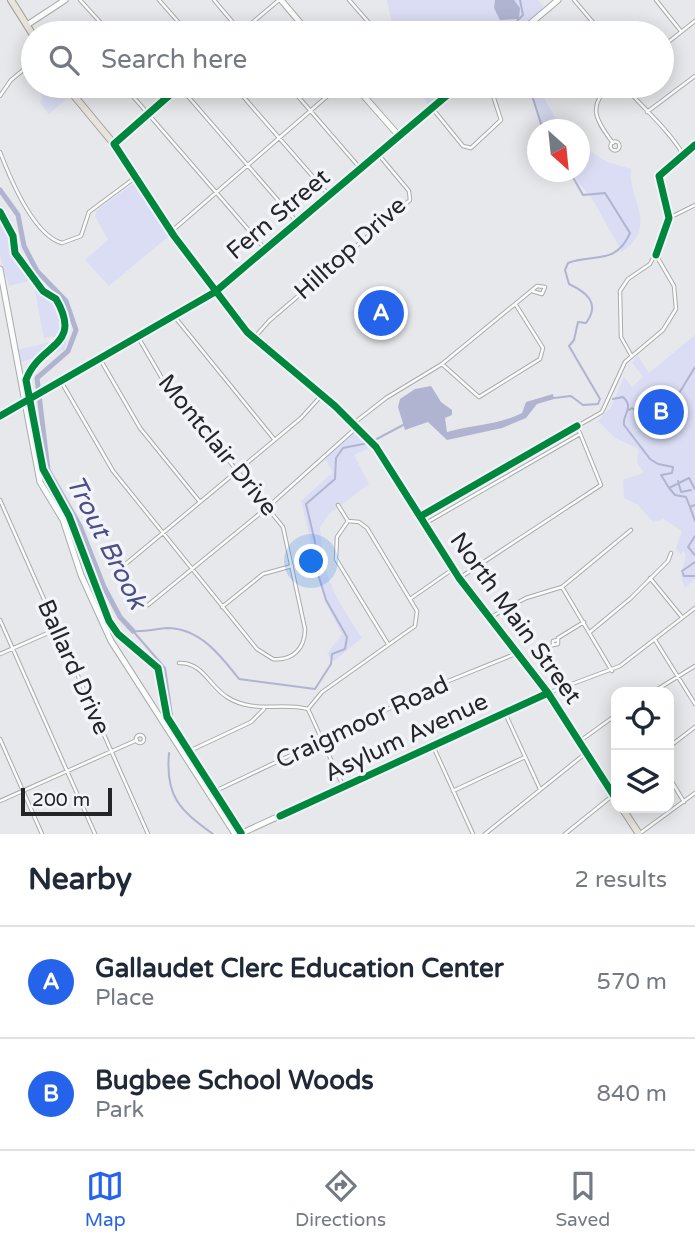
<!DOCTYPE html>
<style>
:root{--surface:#fff;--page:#f2f2f3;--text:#1f2937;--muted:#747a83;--line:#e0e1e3;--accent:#2563eb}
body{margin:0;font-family:"Varela Round",sans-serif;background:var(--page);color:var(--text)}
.controls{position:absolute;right:21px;bottom:21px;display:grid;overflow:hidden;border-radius:14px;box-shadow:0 4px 18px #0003}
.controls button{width:63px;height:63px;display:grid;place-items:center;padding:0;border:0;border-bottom:2px solid var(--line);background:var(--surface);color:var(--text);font:35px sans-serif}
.compass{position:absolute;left:527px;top:119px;width:63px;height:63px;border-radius:50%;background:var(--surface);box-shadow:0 4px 18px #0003;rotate:153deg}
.scale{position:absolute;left:21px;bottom:18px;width:91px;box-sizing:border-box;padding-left:7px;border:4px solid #252528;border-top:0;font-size:19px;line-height:24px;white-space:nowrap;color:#252528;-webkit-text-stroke:5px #f3f4f9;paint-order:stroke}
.you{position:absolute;left:312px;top:562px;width:24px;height:24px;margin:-18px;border:5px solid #fff;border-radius:50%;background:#1a73e8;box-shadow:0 0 0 10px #1a73e833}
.badge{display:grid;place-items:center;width:46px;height:46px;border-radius:50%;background:var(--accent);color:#fff;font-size:23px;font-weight:700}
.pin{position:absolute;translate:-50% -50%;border:4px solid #fff;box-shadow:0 2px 7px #0006}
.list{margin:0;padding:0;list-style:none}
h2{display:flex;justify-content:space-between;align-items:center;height:91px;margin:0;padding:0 28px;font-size:30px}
h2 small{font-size:23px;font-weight:400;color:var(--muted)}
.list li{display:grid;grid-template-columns:46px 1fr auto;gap:21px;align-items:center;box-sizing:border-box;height:112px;padding:0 28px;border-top:2px solid var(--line)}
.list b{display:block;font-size:26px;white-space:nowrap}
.list p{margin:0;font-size:23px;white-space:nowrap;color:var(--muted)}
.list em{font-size:23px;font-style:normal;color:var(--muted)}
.icon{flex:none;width:38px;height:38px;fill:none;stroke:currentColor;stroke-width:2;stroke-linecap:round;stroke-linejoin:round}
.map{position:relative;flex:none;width:695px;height:834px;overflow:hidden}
.search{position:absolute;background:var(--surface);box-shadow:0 4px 18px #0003;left:21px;right:21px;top:21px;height:77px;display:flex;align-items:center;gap:18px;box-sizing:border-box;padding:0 24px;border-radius:38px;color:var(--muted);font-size:26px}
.sheet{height:315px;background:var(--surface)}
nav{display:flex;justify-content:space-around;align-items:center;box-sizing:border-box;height:98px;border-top:2px solid var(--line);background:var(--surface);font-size:19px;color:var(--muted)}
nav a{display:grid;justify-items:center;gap:4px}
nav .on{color:var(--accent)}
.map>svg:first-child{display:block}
</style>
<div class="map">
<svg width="695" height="834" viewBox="0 0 695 834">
<rect width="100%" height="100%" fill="#e7e8eb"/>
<path fill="#daddf3" d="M387,0h151l6,7 -30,26h-120z
M46,86h17l7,10 -21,18 -9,-11 3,-6 -4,-6z
M414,86h41l-25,21z
M529,86h8l25,43h-19z
M580,145l27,17 24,7c-4,29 29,56 -9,83l-29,-52 -23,-28h10z
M136,182l33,54 -60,50 -24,-26 23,-20 -13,-24 2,-6z
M3,208c16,18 11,30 20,49 19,40 59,36 41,93l-44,12 -2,-12 35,-9v-5l-9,2 -11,-58 -24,6 -9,-30v-47z
M695,335v244l-10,9 -4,-12 5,-21 -3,-4 -2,4 -5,-7 6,-17 -18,-12 -11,3 -16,-18 -13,-6 -1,-18 21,-7 -7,-11 2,-13 -24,-11 -17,-17 13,-14 13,-30 8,10 11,-10 -11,-15 6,-6 11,17z
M356,431l16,16 -18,8 15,29 -40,30 -9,13c4,54 13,66 42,111l-28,23 -7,-7 15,-20 -17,-33 -24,-100 32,-29 -8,-13z"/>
<path fill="#b0b4d1" d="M495,0h19l6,8 -1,11 -19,1 -6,-12z
M431,386l10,16 11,8v5l-7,3 2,14c25,-7 51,-7 75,-19l4,-11 27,-8 1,5 -17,5 -11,14 -24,10 -55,12 -19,-18 -23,8 -7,-23 2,-8 15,-10z"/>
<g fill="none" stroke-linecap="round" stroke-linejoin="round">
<path stroke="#b0b4d1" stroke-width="2" d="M519,29l-2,-8 6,-6 -3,-15
M529,86l14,44
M678,395l17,-28
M554,398l17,-2 12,9 15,-1 2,-5 -31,-53 5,-6 4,-18 8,1c15,-20 0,-31 -17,-39l-4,-14 3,-7c24,-10 48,3 62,-30l-25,-40 -22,2 -13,-23
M613,399l10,-2c12,11 -1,17 1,28l26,34 8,5 15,3 -1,6 -11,2 8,13 20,-10 6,11
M629,410l3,-2 10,7 1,9 10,9 24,-36
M373,441l32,-17
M678,481l3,11 10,-2
M670,489l5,6 11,2 4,10
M695,505l-5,2 5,14
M695,536l-7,11 7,8
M695,562l-13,9 2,5h11
M133,631c12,1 22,-2 34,-3 33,0 54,28 72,51l76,10 16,-25 1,-10 13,-5 2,-12 -21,-37 -8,-26 -3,-32 -9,-38 29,-25 1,-21 7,-10 25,-5
M133,631l32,37 7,47
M169,753c-4,44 11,57 44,81"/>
<path stroke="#b0b4d1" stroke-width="5" d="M0,190l18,25 6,31 13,25 29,30 10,29 -8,21 -31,27 11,92 32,56 24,61 16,30 13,14"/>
<g stroke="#aaabad" stroke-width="4.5">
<path id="street" d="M80,0l30,33
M159,0l29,33
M214,0l27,32
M349,0l29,33
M574,0l23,27 1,6
M656,0l24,30
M240,33l39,-33
M662,47l33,-26
M124,86l142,164
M179,86l117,135
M234,86l94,108
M289,86l71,82
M610,86c-24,20 -13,36 3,57
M624,86c20,23 43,42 59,68
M0,96l11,-16 22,-18
M432,108l31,38 8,2 30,-28 -11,-34
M647,112l48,-36
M610.5 146a4.5 4.5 0 1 1 9 0a4.5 4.5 0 1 1-9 0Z
M114,144l66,-58
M0,152c10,26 33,83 62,91l19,-7 8,-24 47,-35
M669,218l26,-13
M173,230l166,-144
M174,316l100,123
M254,338l15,-17 141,-121 -1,-9 -31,-37
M631,355l-10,-18 -1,-46 8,-12 22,-15 16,-31 3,-15 -10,-42 36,-31
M100,359l40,69 60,74
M442,364l37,33 61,-38 3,-11 -27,-43
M62,383l51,88 144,178 16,10c20,2 32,-11 32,-30l-22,-102 -120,-147 -25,-43
M354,423l32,-25 56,-34 95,-78 8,1 -3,7 -10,-3
M0,500l148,334
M338,505l10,16 -11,16 -1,22 52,85
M421,516l181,-104 23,-50 38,-32 13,-21 -2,-23 -18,-31
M426,523l154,-89
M122,567l179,-149 20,-22
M461,577l140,-92 -24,-59
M650,578l31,38
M562,587l50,84
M410,599l43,-30
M148,605l121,-99 87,-78
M222,607l41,-33 29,-8
M491,617l35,-19 36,-11 69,-57
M0,620l95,214
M590,632l41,-34 37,-37 3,-8
M557,640l-4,1v4l5,-1v-6l26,-16
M655,640l40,64
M542,651l11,-6
M0,654l57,-25
M179,663c24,-1 30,23 48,34 26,17 54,5 81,12
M653,692l42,-26
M548,693l72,-27 75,-58
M308,709l14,-17 93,-66 2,-15 -50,-83 -8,-6 -11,-1
M308,709l35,77
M505,713l35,76
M136 739a4 4 0 1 1 8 0a4 4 0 1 1-8 0Z
M0,739l42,95
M580,741l36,-26
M433,746l40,88
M669,747l26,-20
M183,754l68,-32 13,-13
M669,777l15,25
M453,791l72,-34
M209,794l232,-110 74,-30
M0,801l137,-61
M485,834l101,-81
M565,834l47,-38
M639,834l56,-41"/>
</g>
<g stroke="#aaabad" stroke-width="7">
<path id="secondary" d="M281,0l28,33
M27,25l38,-25
M519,33l39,-33
M355,86l44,50
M0,269l40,213 23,38 18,55 30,66 124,193
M0,416l215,-124 243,-206
M240,834l308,-141"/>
</g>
<g stroke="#a7a095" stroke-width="8">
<path id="primary" d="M11,0l22,35
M66,86l48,58 60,92 73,96 88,74 41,41 83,131 89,115 68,106
M622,808l17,26"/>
</g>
<use href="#street" stroke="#fbfcfc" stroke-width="2.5"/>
<use href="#secondary" stroke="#fbfcfc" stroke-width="5"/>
<use href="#primary" stroke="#e7e3dd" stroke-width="6"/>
<g stroke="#f3f4f9" stroke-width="11">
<path id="cycleway" d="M180,86l-66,58 60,92 73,96 88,74 41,41 83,131 89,115 68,106
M0,212l13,24 2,17 28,38 13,8c28,48 -17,44 -30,81l17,89 26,47 40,105 9,13 40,34 9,49 74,116
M656,255l13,-37 -10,-42 36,-31
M0,416l215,-124 243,-206
M421,516l156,-90
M280,816l268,-123"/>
</g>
<use href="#cycleway" stroke="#00873e" stroke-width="7"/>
</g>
<g text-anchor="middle" stroke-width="7" stroke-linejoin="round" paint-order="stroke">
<g font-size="24" fill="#252528" stroke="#f3f4f9">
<text transform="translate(278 214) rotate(-40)" y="8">Fern Street</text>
<text transform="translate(350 248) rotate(-42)" y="8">Hilltop Drive</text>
<text transform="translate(218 445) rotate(51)" y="8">Montclair Drive</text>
<text transform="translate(516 618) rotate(54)" y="8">North Main Street</text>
<text transform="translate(74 667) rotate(66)" y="8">Ballard Drive</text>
<text transform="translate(362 722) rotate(-25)" y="8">Craigmoor Road</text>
<text transform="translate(406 737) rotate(-25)" y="8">Asylum Avenue</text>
</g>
<g font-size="26" font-style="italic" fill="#4c4f87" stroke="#f3f4f9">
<text transform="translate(107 542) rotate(63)" y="9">Trout Brook</text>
</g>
</g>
</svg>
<div class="controls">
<button><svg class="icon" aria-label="locate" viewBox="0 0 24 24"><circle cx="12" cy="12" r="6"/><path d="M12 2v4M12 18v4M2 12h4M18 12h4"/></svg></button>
<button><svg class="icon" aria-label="layers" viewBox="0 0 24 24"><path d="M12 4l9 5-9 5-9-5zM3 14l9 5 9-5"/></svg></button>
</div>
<svg class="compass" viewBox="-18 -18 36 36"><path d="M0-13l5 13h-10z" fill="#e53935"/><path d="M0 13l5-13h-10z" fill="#747a83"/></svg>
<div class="scale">200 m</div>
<div class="you"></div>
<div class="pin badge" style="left:381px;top:313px">A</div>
<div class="pin badge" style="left:661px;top:412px">B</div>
<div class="search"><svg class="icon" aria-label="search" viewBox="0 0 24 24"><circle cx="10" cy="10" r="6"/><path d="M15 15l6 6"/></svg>Search here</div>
</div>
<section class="sheet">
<h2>Nearby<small>2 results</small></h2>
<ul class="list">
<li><span class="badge">A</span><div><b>Gallaudet Clerc Education Center</b><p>Place</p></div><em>570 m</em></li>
<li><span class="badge">B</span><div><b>Bugbee School Woods</b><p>Park</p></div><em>840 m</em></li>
</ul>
</section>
<nav>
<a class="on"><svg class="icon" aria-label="map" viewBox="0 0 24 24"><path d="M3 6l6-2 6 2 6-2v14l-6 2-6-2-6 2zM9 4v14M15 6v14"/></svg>Map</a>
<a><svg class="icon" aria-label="directions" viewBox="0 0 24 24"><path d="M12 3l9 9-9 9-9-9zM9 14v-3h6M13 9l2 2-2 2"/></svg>Directions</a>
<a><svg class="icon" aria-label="saved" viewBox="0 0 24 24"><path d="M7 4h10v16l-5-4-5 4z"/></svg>Saved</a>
</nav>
